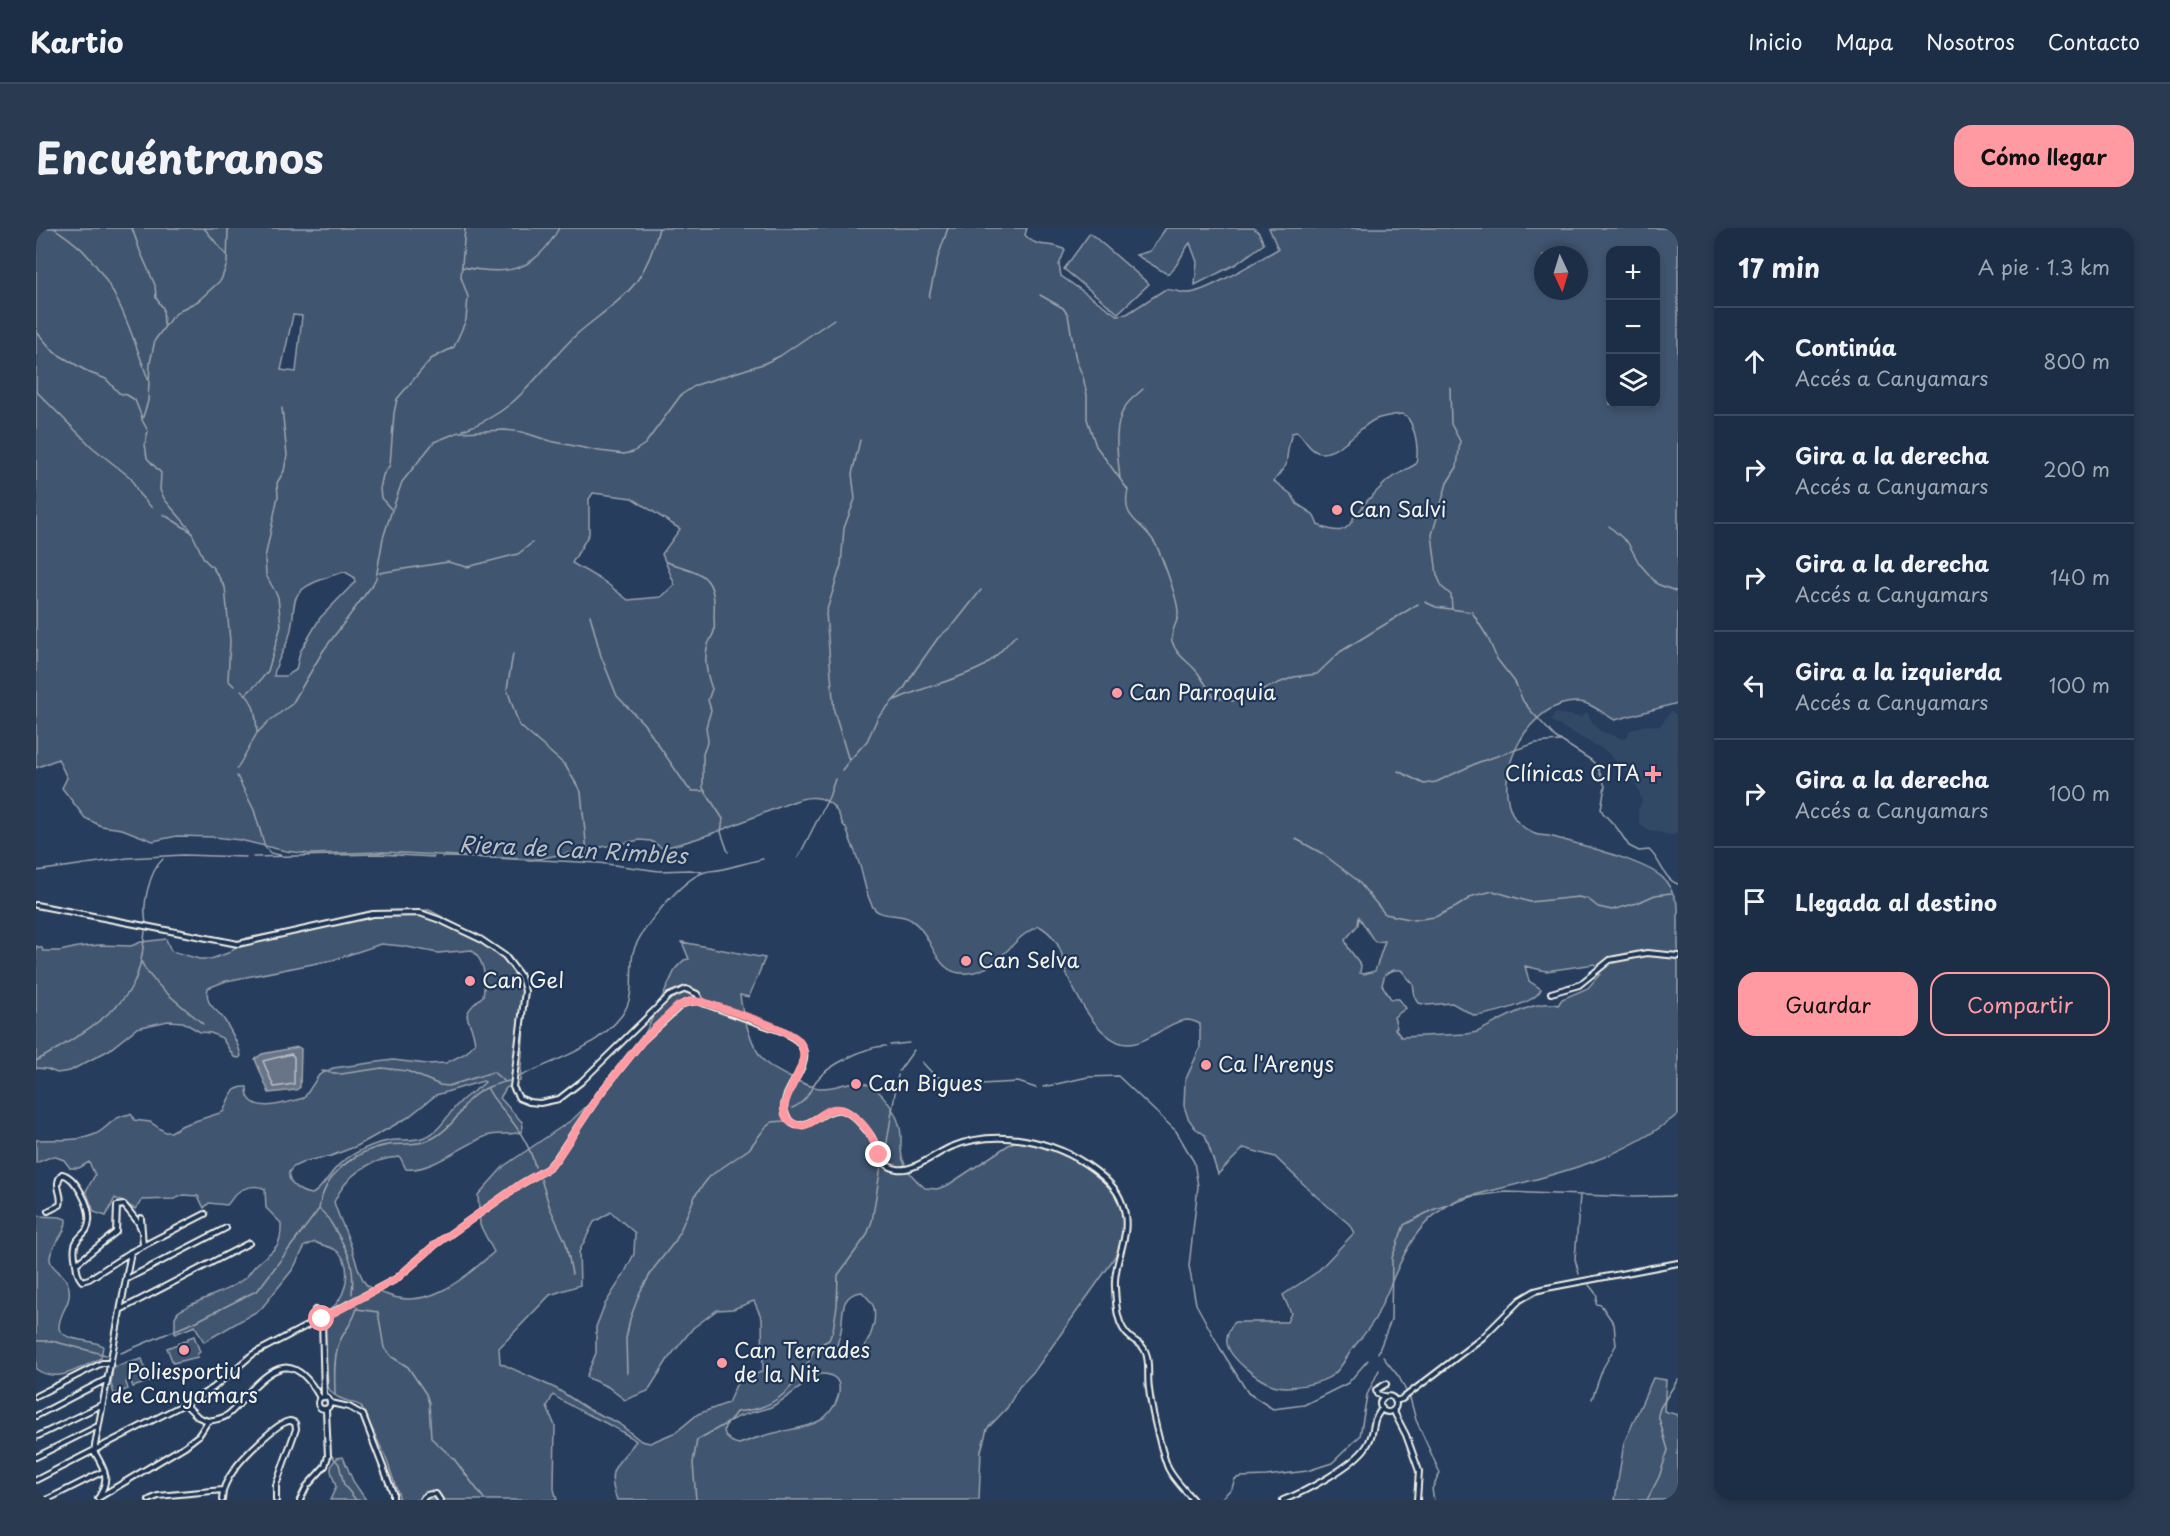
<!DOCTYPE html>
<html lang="es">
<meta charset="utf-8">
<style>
:root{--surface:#1c2e46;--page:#293a51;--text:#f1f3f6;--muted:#a0a8b3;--line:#3a4a5f;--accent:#ff9aa2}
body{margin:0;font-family:"Playpen Sans",sans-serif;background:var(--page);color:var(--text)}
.controls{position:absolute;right:18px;top:18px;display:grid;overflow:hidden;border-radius:12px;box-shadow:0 3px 9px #0003}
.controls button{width:54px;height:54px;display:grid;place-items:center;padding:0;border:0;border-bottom:2px solid var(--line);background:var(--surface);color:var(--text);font:30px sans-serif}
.compass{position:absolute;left:1498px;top:18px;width:54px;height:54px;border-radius:50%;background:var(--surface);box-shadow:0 3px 9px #0003;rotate:176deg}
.stop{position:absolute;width:18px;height:18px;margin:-14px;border:4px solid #ff9aa2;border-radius:50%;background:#fff}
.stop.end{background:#ff9aa2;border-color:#fff;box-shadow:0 2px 6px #0008}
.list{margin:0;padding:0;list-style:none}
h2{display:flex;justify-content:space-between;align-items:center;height:78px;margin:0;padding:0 24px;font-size:26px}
h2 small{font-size:20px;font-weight:400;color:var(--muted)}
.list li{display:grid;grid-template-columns:39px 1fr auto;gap:18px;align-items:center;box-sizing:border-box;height:108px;padding:0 24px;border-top:2px solid var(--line)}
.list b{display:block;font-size:22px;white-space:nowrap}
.list p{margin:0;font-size:20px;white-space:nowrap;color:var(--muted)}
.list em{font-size:20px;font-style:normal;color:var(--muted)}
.actions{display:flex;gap:12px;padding:18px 24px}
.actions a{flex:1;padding:14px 0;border:2px solid var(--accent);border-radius:18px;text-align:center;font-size:21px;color:var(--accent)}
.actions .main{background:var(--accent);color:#111}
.icon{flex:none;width:33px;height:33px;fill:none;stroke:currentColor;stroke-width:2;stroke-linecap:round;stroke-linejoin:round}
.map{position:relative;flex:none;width:1642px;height:1272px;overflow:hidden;border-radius:18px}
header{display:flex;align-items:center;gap:36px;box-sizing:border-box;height:84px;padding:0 30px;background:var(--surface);border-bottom:2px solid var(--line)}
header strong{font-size:28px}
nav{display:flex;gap:33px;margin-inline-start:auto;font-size:21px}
.intro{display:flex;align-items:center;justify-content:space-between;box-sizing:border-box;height:144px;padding:0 36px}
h1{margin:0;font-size:42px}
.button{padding:15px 27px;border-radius:18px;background:var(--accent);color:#111;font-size:21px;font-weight:700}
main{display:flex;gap:36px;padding:0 36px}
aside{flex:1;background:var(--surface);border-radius:18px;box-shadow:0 3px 9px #0003}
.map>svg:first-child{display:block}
</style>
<header>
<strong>Kartio</strong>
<nav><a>Inicio</a><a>Mapa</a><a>Nosotros</a><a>Contacto</a></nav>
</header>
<div class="intro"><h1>Encuéntranos</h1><a class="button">Cómo llegar</a></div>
<main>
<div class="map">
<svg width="1642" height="1272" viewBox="0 0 1642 1272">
<rect width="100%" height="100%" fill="#263d5d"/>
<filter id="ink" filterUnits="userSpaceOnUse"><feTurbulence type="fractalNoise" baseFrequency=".0167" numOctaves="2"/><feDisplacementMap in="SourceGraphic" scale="12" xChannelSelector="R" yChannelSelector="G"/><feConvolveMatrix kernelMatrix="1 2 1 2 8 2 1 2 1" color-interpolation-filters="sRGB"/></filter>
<g filter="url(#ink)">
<path fill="#334966" d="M1635,483l7,4v119l-8,1 -21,-5 -9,-5 -2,-14 4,-10 -3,-9 -5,-12 -28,-29 -55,-30 4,-8 26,4 6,-5 6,12 7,7 23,8 5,-3 1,-5 10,-4 7,-2 14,1z"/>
<path fill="#40546f" stroke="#9aa2ac" stroke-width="1.5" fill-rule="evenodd" d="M0,0h991l-2,7c13,15 26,6 40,15l-6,15 2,11 56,39 10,-1 37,-24c8,-2 15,3 24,3 17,0 72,-34 90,-44l-9,-21h409v475l-63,17c-10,-5 -25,-18 -36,-18 -50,-3 -89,74 -65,115 3,6 15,15 21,17 4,2 9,1 14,2 25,7 97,25 114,42 8,8 11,18 15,28v208c-61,51 -144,65 -219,85 -53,27 -58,67 -82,116 -6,12 -16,23 -24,33 -6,8 -11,19 -19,26 -12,10 -46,16 -61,11 -14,-4 -44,-27 -46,-42 -1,-9 3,-14 7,-21h53l4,-9 -8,-18 34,-23 37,-39 -5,-9 -32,-27 -42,-40 -31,-9 -26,26 -13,-39 -10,-7 -7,-10 -4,-12 1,-25 15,-33v-24c-4,-2 -9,-4 -13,-4 -23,2 -45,32 -69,22 -26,-12 -43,-49 -54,-74 -2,-4 -1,-9 -2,-13 -4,-13 -12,-23 -23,-29 -29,11 -37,44 -71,47 -35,4 -33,-38 -57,-53 -11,-8 -30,-1 -38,-13 -8,-13 -9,-30 -14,-44 -4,-12 -9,-23 -13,-35 -5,-4 -4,-7 -7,-13 -8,-16 -22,-20 -38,-16 -47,16 -90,39 -139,49l-11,-7 -11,-1 -109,20 -147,-8 -74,2 -24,-3 -46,-11 -26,-3 -37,-1 -24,5 -31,-12 -21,-3 -16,-8 -23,-30 5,-10 -9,-19 -22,9zM1574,22h46v154h-46zM1507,27h36v36h-36zM257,87l9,1 -6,56 -15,-2zM1366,186l5,2c9,15 12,31 9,48l-28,16 -24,24 -6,10h-3c-7,21 -19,19 -37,11l-5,-11 -16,-10 -5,-9 -18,-14 12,-16 3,-22 3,-10 5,-1c8,6 11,17 20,20 18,7 42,-25 57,-32 9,-4 18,-5 28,-6zM557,265l39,5 48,31 -18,25 13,31 -14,12 -33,3 -23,-18 -33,-19 17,-29v-35zM309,344l9,5 1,5 -35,36 -20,34 -4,18 -10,6h-12c1,-14 11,-26 15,-39 10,-32 -6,-44 34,-58 8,-3 14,-6 22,-7zM1323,689l15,24 2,1 9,-1 -10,30 -11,3 -4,-1 1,-8 -12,-16 -4,-9 13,-15zM1559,736l5,10 -12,14 -26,11 -4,6c-23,-7 -60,17 -81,27l-10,2 -66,3 -6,-8 2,-1 -3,-11 12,-9 -7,-9h-8l-9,-14 3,-11 9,-4h7l12,14 2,13 4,6 8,2 25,-2 23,13c15,-2 61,-12 66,-27l-12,-8 -4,-15 21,5z
M1130,0h88l5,5 5,11 -28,20 -41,21 2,-23 -7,-19c-8,9 -12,25 -23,31l-31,-19 14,-4z
M1054,5l59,51 -31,29 -54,-44z
M393,682l43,23 39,25 10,15 3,8 2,19 -6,81 -14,7 -6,10 22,24 1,5 -2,5c-12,4 -26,0 -37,5 -22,9 -54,35 -78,32l-6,-12c-31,2 -53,17 -66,45 5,17 13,31 18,47 4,12 6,23 13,34 4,6 14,9 20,11 43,18 79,-16 109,-42l-14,-27 -2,-30 26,-29 69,-47 36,-34 30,-39 37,-78 8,-8 5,-1 -7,-17 83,16 -16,39 -9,-2c2,19 12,55 26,68 7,6 15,10 23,14 10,5 20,10 30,11 24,2 38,-17 60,4 12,12 22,29 22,45 0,8 -1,15 2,23 4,12 12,20 22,28l12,1 11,-4 62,-41 10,-5h13l23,9 32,19 29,23 9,35 -6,23 -13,21 -71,100 -17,18 -12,21 -20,21 -6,22 -2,49h-362c-12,-33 0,-34 19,-59 -26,-19 -56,-28 -83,-46l-6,12 8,19 -1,63 3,11h-159l1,-4 -13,-38 -25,-52c-12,-6 -27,-6 -33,-19l-4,-70c4,-8 11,-10 15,-17 9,-14 12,-38 -2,-49 -7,-5 -15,-5 -22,-9l-10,4 -12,23 -32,40 -57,33 -9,-16 -20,8v-17l3,-5c21,-14 47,-18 67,-34 5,-4 7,-10 12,-14 16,-15 25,-15 24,-41l-15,-15 -1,-19c-8,-5 -21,-2 -28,4 -4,3 -6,8 -10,12l-18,-2 -5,5 -6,-12 -14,-1 -10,4 -32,1 -7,9 -20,-11 -9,18 -12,-4 -8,-21 9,-16 -6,-13 -10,6h-9l-6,-8 -11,-4 -17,7v-23c18,-1 40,2 57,-5 16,-6 17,-18 37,-21l2,1 2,5 16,2 15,10h6l12,-7 40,-13c6,-12 7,-26 24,-25 0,3 0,6 1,9 8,19 42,5 56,2l15,-23 14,-7 60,-8 34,4 19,-1 20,-10 9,-10c-3,-29 -20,-23 8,-47 3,-17 3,-33 -11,-46l-34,3 -36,-7 -21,-2 -48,16 -107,21 -18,7c-4,18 9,20 17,33 6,10 14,24 16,35l-2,2 -5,-1 -12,-19 -11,-5 -11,-1 -17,-10 -15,-1 -31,7 -28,22 -39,21 -13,2 -10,-4 -11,-1v-122l6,2 1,3h17l18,-4 22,-2 31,1 10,-4 25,-3 5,12 28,8h12l17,-6 19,-15 135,-26zM447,853l2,1c-7,8 -18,12 -25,20 -12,11 -19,29 -35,35 -10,4 -18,3 -28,3 -18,1 -36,9 -51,19 -15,9 -22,30 -34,35 -11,-1 -25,-10 -23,-22l4,-5 13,-6 25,-5 26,-10 50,-28 29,-23zM575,984l24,21 -1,21 -11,22 -18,28 -9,23v26l-10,24 22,10 17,13 23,-9 20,-32 25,-31 24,-18 16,-1 21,-8 8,18 1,52 -26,12 -9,20 -30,11 -22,18 -26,11 -9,-2 -23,-18 -30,-14 -31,-20 -57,-26 -1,-15 51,-53 30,-10 -1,-33 15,-30zM826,1064c4,5 10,9 12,16 3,16 -6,39 -19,49l-10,-1 -8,-11c1,-5 3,-9 4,-14 3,-15 -3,-37 21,-39zM783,1146c34,-2 19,37 0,47 -13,7 -26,8 -40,11 -14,3 -27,7 -40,12 -11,-2 -21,-13 -10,-22 13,-10 30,-9 44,-16 16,-9 30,-22 46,-32z
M0,988l24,1 6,2c1,16 -15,24 -16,39 -1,10 16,16 18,26 6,20 -10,27 -9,45 8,14 31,9 44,17l-2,12c-20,9 -44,27 -65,11z
M158,1108l6,16 -3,2 1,3 -25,6 -6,-15 21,-8v-2z
M106,1131l8,22 -17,6 -4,-12 -3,8 2,6 -14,5 -3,-10 2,-17z
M1617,1150l13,2 -2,31 14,4v85h-63l9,-57z
M307,1229l10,24 13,19h-36l6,-13c-3,-12 -10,-19 1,-29z"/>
<path fill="#677588" stroke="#9fa7ae" stroke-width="1.5" d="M262,819l3,2 -1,38 -4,3 -27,3 -14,-34 7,-5z"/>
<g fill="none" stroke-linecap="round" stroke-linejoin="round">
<path stroke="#bcbfc2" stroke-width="1.5" d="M255,826l3,3v27l-20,3 -11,-26z"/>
<path stroke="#9fa7ae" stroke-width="1.5" d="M18,0c11,8 24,16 33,27 32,35 45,80 61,124
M96,0l8,23 15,34 1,13 7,10 1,17
M168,0l22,27
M192,0l-1,36 -6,16 -23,21 -18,9 -9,8 -16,22 -5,23 -2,38 -6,19 6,11 -3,13 2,14 14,15 -1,17 5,10 25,29 14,30 9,9 12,19 5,54 -2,39 6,6
M426,39c46,9 73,5 97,-39
M1004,67l23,13 5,7 8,45 7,17 4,18v24l9,27 32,44c-7,29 12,30 25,50 7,10 26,62 25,74 0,9 -8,17 -6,27 4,15 17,20 26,32 5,7 10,15 15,23l20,5 61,-24 23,-3 23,-22 78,-48
M893,69l9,-40 10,-29
M0,103l18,21 36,21 16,6 13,14 8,2 8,5 7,18
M1414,159l1,37 9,17 -3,26 -10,16 -15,52 5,40 5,12 9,8 1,13
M0,163l56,56 39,31 8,16 13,14
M427,202c58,-20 72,-56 114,-96 18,-16 45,-33 59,-52 12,-17 18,-33 23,-54
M424,204l45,-2 17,2 28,9 49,10 25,3 9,-2 12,-8 36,-49 15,-10 67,-21 17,-8 54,-37
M1084,251c-2,-23 -8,-51 5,-72 4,-7 12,-12 18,-18
M357,280l9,-26 32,-40 25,-10
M127,286l27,17
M1573,298l19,17 11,20 18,21 21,8
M630,334c36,11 51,13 48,54 0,5 1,10 0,15 -1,5 -6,11 -7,17 -3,14 0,28 5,41l-4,11 3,10 -5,17 2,13 -5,14v34l20,31 -2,13 7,20
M343,345l69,-11 19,5 51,-13 14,-11
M1389,374l11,5 36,5 16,26 9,21 18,23 8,19 8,10 24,26 36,23 6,6 8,20 -4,23 2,4 14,15 12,18 10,5 10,-1c12,10 14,29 29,34
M554,387l11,41 16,40 27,28 44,64 5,3h10
M477,426l-6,35 12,36 46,40 16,27 7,70
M205,462c14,11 15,25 16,42
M210,466l13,-12 9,-11 13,-45 -3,-29 -12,-22 -1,-17 13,-62 -1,-13 7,-12 3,-16 -5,-47
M859,472c28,-13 59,-19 87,-33 12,-7 24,-22 34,-32
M813,533l18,-20 11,-24 25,-27 13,-21 22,-31 17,-15 26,-33
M201,541l20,-36 11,-11 24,-18 31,-53 50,-67 3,-6 7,-40 9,-28 -11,-12 -1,-9 3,-14 7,-10 4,-52 3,-14 34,-40 23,-12 12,-27 2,-23 -7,-20 4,-49
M806,542l7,-9 -15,-50 -8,-98 15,-48 3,-37 11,-29 -3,-25 8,-34
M1362,543l26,13 12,-2 43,-20 57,-19 24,-2
M201,548l17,34 11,37 5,6 10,2
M1260,611l27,15 34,26 28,34 29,6 21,-3 21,-10 17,-11 20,-5 37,11 48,-5 10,2 10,8 14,3 25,-7 18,-8 16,-2
M217,629l125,-3 56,3
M406,629l59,1 98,5 60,8 31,-1 12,2
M762,630l31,-61 6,-18
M0,643l92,-13 55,-3 63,2
M110,695c-4,-18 3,-51 17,-64
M105,733c9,22 44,47 62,63
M854,817l19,-2
M0,833c27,-15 82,-47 96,-75 9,-16 11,-36 13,-55
M886,834l12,13 9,4 38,5 37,-2 18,6
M286,843l19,3 41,-6 25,3 33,14 8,1 45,-14 11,9
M863,843l15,-21
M485,848c36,-17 76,-28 101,-61 14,-19 7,-41 11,-62 5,-22 50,-75 72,-81 6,-2 12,-1 18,-3 13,-3 27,-7 40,-10
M1007,859l45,-10 30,-1 58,55 18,31 4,24 -9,80 7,38 24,44 28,45 25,16 31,-4 44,-22 20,-23
M452,861c5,11 13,18 20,27 12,15 23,32 27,51
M756,880c15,-6 16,-15 24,-27 12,-16 51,-35 70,-35
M849,926l13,-79
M505,951l9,29 16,35 6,31
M284,982c7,5 9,10 14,18 15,25 21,36 18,66
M1543,1046l-4,-15 5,-64
M1553,1057l8,10 -1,9 5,1 13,19 2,21 -13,23 -11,31
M321,1081l21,3 6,36 8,9 16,10 18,27 3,9 2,35 23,21 31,41
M0,1113h16l54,14
M85,1125l76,-32 61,-31 61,-81c5,-35 35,-58 69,-64 13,-2 29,1 41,-5 12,-5 24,-17 31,-27 3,-4 4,-9 8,-12 10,-11 26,-17 41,-20
M1342,1125l13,-33 1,-62 12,-33 28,-15 42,-14 32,-4 127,5 45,-1
M1347,1129l16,20 7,14
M591,1146l-1,-35 4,-20 10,-27 14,-24 22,-28 20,-46 14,-18 39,-27 16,-21 7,-6 12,-1
M299,1167c0,-16 -2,-33 3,-49 4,-14 17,-24 19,-39
M1374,1170l6,22 24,53 -8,16 2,11
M296,1228l7,8 5,21 12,15
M660,1272l-3,-37 4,-23 32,-18 7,-10c8,-1 16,-2 23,-4 28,-9 46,-35 56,-61l14,-7 4,-10 4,-24 1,-31 29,-40 5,-14 9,-55
M1184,1272l12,-12 3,-9 5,-2 26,-1 41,-5 25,-8 28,-27 7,-41 12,-25
M1611,1272l12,-23 9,-27 -10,-35 2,-7 18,-29"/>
<g stroke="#f4f1e8" stroke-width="8">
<path id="minor" d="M0,677l202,39 135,-30 47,-1 20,7 40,19 25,17 16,21 4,14 -12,96 6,11 10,4 11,1 19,-4 22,-17 88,-86 17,-7 11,5 5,8
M1515,765l28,-8 31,-25 37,-7 31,3
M12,983l12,-6c4,-11 -8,-19 2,-31 14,3 29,33 27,47 -1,19 -20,11 -13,42 1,8 1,12 6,18l7,-2 42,-27 74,-38
M105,990l2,28
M40,1036l40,-32 1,-26 7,-1 14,17 4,9
M91,1051l99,-51
M86,1081l127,-66
M279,1082l7,9
M286,1091l2,77
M0,1168l66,-33h7
M1348,1168l-7,-2 -1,-4 10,-6
M1344 1176a8 8 0 1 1 16 0a8 8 0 1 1-16 0Z
M282 1175a6 6 0 1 1 12 0a6 6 0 1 1-12 0Z
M1359,1173l7,-2 80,-61 38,-38 15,-9 12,-3 131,-25
M295,1175l18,4 14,8 30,78v7
M149,1176l13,13 10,4c5,-1 13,-2 18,-5 9,-6 16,-16 23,-24 30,-33 49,-34 71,6
M1357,1182l13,25 13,36 -2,29
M0,1188l69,-36
M0,1209l65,-32
M58,1223l37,-199
M58,1223c10,18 17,26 5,46
M0,1229l62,-31
M0,1252l162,-83 15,-9 40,-34 143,-75 40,-35 85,-60 26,-15 9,-10 43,-64 43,-54 37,-34 6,-4 12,-2 84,30c56,25 -8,55 5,84 13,29 39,-13 59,-4 9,4 19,16 26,25 8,12 7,30 26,33 17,3 39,-16 54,-22 46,-19 103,-7 142,22 12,9 24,19 29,34 12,32 -9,55 -7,84 1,17 1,39 16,51 6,5 12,6 15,15 4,11 1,24 3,36 2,20 12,61 19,79 6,12 17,22 25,32
M62,1270l87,-52 14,-11 9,-14
M10,1272l58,-29
M113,1272l9,-4 65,-6
M186,1272c0,-11 5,-21 12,-30 7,-11 40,-44 52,-48 4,-2 5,-1 9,1l1,6 -20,56v15
M264,1272l7,-14 18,-20 3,-10 -2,-46
M386,1272c3,-6 8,-6 14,-6l4,6
M1247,1272c22,-8 70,-34 83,-53 7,-10 6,-16 9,-27 1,-4 5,-8 7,-12"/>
</g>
<use href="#minor" stroke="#1d3557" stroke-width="4"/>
</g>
</g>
<g fill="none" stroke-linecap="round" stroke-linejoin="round" filter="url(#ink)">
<path stroke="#ff9aa2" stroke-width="8" d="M286,1091l74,-40 40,-35 85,-60 26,-15 9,-9 43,-65 43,-54 36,-35 13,-5 12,1c20,7 81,25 94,37 25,24 -33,66 -5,84 16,10 27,-11 41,-14 15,-3 33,17 39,29 3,5 4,11 7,17"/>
</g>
<g fill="#ff9aa2" stroke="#1d3557" stroke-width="2">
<circle cx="1301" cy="282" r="6"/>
<circle cx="1081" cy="465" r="6"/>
<path d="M1614 537h6v6h6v6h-6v6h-6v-6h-6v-6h6z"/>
<circle cx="930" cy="733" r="6"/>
<circle cx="434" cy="753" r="6"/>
<circle cx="1170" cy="837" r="6"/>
<circle cx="820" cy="856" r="6"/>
<circle cx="148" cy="1122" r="6"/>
<circle cx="686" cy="1135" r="6"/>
</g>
<g text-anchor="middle" stroke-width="4.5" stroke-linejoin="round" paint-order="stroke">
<g font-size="21" fill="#f4f1e8" stroke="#1d3557" text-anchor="start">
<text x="1313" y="289">Can Salvi</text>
<text x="1093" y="472">Can Parroquia</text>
<text x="1604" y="553" text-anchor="end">Clínicas CITA</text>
<text x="942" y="740">Can Selva</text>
<text x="446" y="760">Can Gel</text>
<text x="1182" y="844">Ca l'Arenys</text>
<text x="832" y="863">Can Bigues</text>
<text x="698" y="1130">Can Terrades<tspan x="698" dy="24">de la Nit</tspan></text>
<text x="148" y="1151" text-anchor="middle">Poliesportiu<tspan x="148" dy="24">de Canyamars</tspan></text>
</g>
<g font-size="22" font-style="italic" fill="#bcbfc2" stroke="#1d3557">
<text transform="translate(537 622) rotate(3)" y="8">Riera de Can Rimbles</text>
</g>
</g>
</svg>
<div class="controls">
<button>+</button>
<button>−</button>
<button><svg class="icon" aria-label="layers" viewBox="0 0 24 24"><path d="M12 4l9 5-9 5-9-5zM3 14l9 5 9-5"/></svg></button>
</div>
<svg class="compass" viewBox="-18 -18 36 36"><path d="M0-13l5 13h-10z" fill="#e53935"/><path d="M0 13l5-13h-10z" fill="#a0a8b3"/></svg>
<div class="stop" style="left:286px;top:1091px"></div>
<div class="stop end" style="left:843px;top:927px"></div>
</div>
<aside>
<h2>17 min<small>A pie · 1.3 km</small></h2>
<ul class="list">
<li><svg class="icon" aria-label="ahead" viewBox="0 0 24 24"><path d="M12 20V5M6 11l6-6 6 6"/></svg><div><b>Continúa</b><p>Accés a Canyamars</p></div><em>800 m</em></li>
<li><svg class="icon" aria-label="right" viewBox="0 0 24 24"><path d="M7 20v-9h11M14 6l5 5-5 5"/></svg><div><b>Gira a la derecha</b><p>Accés a Canyamars</p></div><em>200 m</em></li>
<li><svg class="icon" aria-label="right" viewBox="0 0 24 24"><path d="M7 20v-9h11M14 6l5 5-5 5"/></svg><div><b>Gira a la derecha</b><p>Accés a Canyamars</p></div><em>140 m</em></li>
<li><svg class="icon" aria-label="left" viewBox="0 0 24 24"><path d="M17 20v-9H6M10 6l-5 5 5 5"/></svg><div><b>Gira a la izquierda</b><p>Accés a Canyamars</p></div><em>100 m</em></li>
<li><svg class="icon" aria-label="right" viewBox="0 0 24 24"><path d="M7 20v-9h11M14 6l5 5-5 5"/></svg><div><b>Gira a la derecha</b><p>Accés a Canyamars</p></div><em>100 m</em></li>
<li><svg class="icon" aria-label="arrive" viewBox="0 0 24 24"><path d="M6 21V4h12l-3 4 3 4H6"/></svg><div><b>Llegada al destino</b></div></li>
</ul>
<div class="actions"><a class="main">Guardar</a><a>Compartir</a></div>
</aside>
</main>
